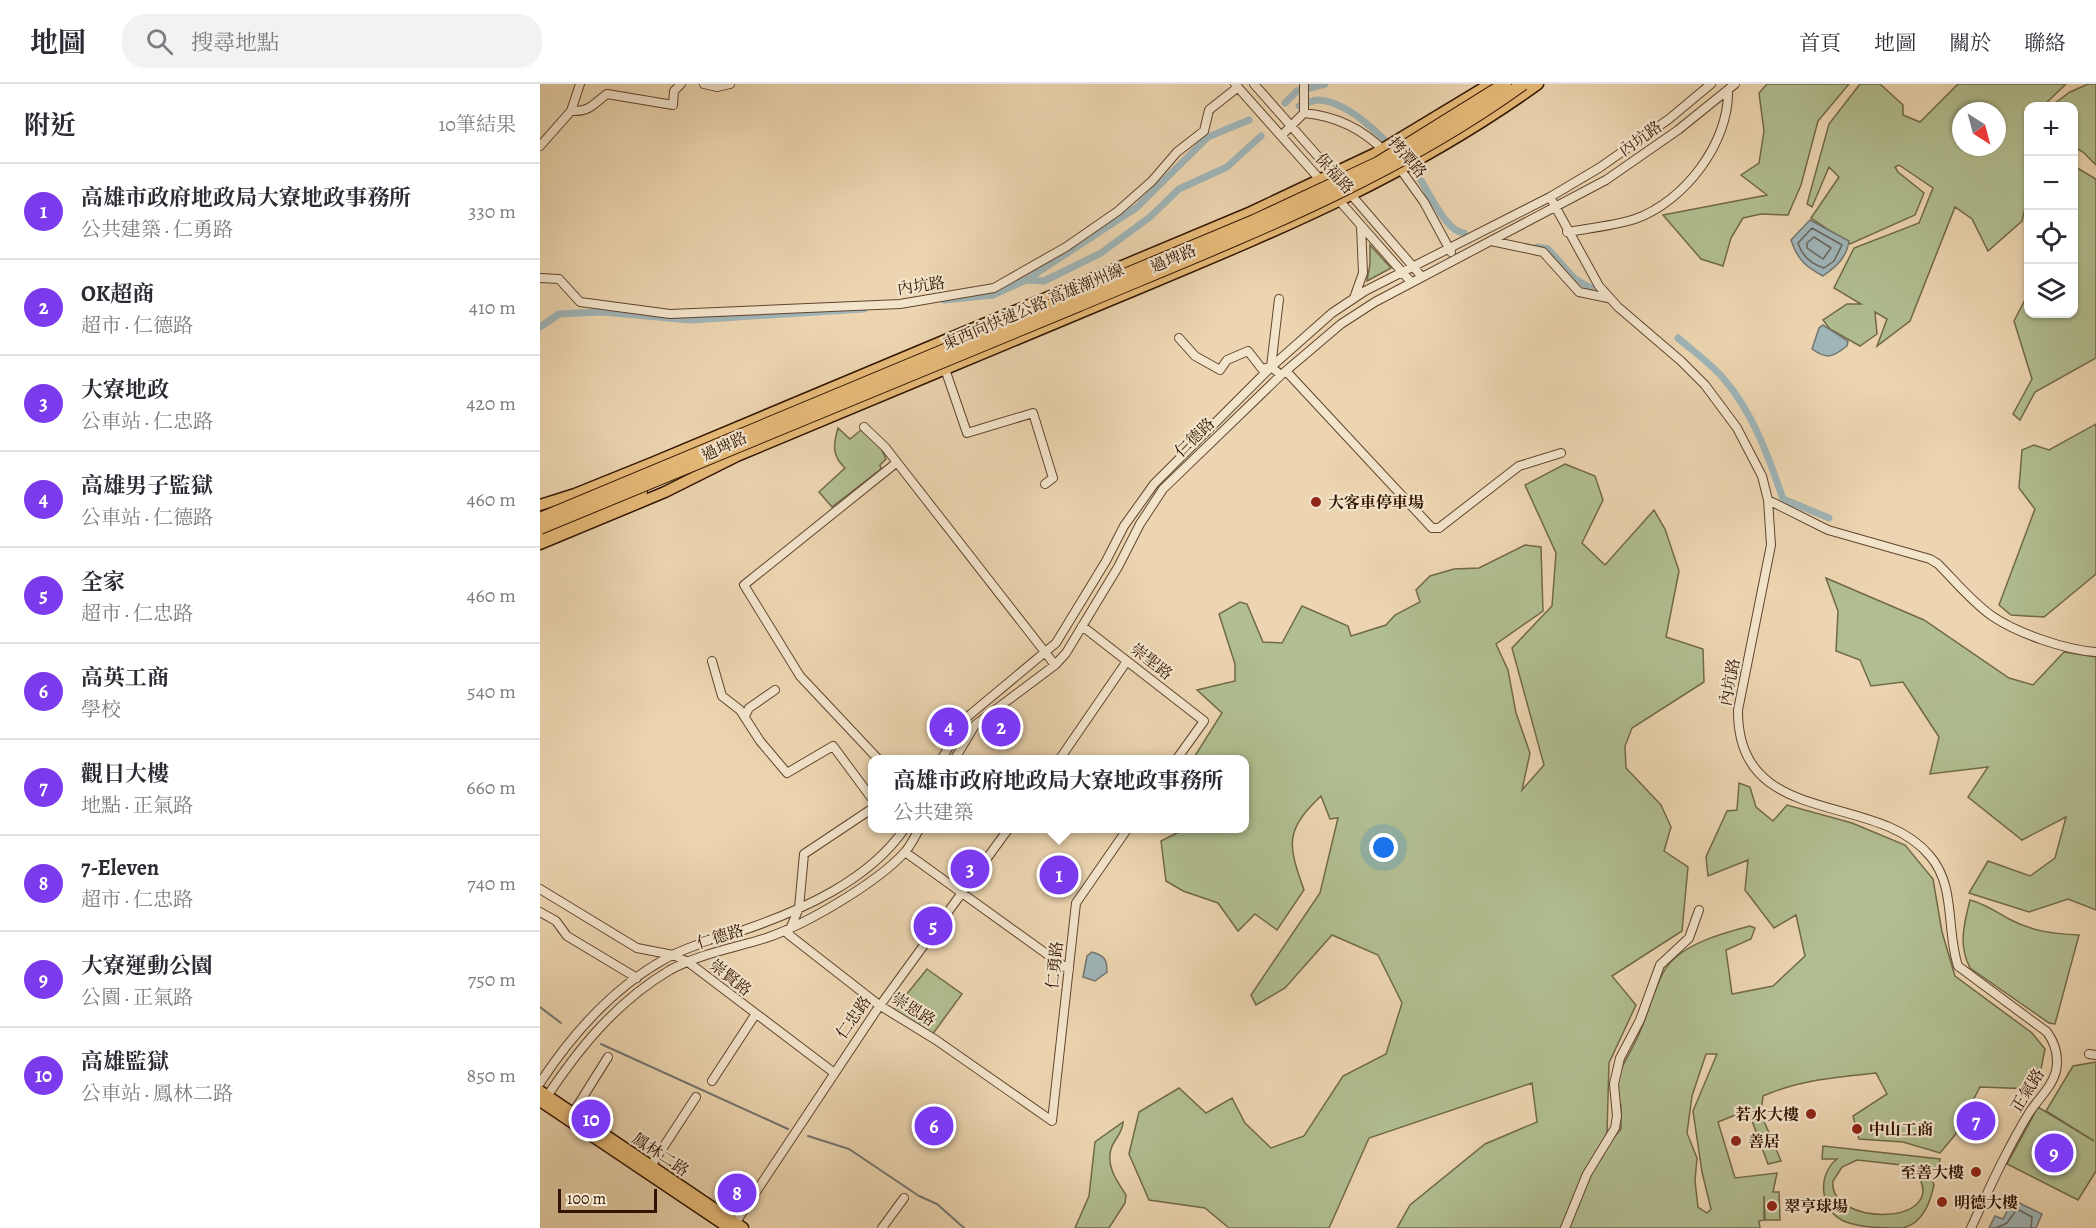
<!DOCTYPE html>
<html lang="zh-TW">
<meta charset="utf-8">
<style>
:root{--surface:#fff;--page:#f2f2f3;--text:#2b2b33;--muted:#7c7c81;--line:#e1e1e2;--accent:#7c3aed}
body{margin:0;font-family:Alegreya,"Noto Serif TC",serif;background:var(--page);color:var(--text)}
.controls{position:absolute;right:18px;top:18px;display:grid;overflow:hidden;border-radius:12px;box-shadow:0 2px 4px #0004}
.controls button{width:54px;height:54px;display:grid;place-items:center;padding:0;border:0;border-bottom:2px solid var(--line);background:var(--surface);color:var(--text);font:30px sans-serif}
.compass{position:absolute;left:1412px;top:18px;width:54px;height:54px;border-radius:50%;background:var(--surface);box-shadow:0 2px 4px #0004;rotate:144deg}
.scale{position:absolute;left:18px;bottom:15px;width:99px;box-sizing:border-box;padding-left:6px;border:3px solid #311401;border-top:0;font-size:16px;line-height:21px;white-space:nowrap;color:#311401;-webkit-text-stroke:4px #f3e4cc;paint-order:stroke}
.you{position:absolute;left:844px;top:764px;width:21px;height:21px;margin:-15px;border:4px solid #fff;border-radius:50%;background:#1a73e8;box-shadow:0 0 0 9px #1a73e833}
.badge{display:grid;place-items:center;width:39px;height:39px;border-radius:50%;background:var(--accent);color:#fff;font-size:20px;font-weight:700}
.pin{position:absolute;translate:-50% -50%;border:3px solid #fff;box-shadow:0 2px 6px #0006}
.popup{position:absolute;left:328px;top:671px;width:381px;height:78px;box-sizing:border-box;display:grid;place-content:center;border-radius:12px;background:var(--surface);filter:drop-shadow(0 2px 4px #0005);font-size:20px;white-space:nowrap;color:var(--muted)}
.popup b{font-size:22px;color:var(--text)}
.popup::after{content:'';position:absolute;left:50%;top:100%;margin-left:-12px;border:12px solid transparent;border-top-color:var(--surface)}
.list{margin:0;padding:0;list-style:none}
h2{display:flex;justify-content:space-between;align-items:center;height:78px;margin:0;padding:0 24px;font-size:26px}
h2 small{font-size:20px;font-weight:400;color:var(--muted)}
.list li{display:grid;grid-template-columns:39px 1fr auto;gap:18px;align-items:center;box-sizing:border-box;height:96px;padding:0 24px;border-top:2px solid var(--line)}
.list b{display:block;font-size:22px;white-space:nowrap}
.list p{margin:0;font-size:20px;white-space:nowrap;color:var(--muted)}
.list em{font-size:20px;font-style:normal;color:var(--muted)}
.icon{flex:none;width:33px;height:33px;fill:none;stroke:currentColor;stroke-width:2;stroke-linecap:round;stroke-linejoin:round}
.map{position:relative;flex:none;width:1556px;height:1144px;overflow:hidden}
header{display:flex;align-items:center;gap:36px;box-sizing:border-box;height:84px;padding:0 30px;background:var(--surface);border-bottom:2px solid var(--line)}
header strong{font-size:28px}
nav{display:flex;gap:33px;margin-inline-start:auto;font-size:21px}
.search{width:420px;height:54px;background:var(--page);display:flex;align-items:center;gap:15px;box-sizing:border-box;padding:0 21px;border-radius:24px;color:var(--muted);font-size:22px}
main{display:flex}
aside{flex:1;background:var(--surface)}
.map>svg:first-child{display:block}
</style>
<header>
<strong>地圖</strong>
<div class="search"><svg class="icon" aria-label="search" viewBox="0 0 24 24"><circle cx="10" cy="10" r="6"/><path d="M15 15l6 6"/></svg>搜尋地點</div>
<nav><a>首頁</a><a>地圖</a><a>關於</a><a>聯絡</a></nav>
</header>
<main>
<aside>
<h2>附近<small>10筆結果</small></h2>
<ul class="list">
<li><span class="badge">1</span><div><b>高雄市政府地政局大寮地政事務所</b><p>公共建築 · 仁勇路</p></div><em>330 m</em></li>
<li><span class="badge">2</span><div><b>OK超商</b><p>超市 · 仁德路</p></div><em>410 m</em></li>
<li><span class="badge">3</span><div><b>大寮地政</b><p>公車站 · 仁忠路</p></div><em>420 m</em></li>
<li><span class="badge">4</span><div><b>高雄男子監獄</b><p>公車站 · 仁德路</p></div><em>460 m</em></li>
<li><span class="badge">5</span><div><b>全家</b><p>超市 · 仁忠路</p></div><em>460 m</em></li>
<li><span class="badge">6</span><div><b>高英工商</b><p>學校</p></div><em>540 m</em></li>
<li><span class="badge">7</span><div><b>觀日大樓</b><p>地點 · 正氣路</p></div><em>660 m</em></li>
<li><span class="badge">8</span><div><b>7-Eleven</b><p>超市 · 仁忠路</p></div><em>740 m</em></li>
<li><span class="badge">9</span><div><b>大寮運動公園</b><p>公園 · 正氣路</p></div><em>750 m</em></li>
<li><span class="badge">10</span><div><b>高雄監獄</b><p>公車站 · 鳳林二路</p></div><em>850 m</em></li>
</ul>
</aside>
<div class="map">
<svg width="1556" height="1144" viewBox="0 0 1556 1144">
<rect width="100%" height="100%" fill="#ecd5b0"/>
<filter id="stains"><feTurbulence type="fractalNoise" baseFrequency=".00333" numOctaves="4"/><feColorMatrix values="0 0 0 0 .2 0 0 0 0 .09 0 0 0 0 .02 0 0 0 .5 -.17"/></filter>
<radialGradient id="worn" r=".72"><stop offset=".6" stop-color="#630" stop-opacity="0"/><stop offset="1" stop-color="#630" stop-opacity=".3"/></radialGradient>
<path fill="#b1be90" stroke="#716948" stroke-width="1.5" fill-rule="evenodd" d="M1227,0h82l-31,37 -17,64 -13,30 -27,-1 -18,4 -12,20 -8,28 -22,-7 -38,-44 104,-20 -26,-20 18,-12 5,-32 -5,-38z
M1320,0h20l23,21v10l17,7 38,-38h108l-23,22h-15v90l-6,25 -34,30 -16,-32 -17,-12 -45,114 -33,25 10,-27 -12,-7 2,22 -17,12 -30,-17 -7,-9 24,-16h14l-27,-16 20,-40 65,-25 14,-35 -34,-23 -4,2 3,5 26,21 -9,22 -65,29 -39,-26 28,-41 -10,-10 -17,40 -5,-3 22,-80zM1421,27h36v36h-36z
M1548,0h8v81l-13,-13 -9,-5v-41h-23l19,-14z
M1534,82l22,13v179l-61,34 -15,28 -7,-6 19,-35 -18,-58 14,-27v20h46z
M830,161l21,23 -24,13 3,-17z
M1556,340v150l-52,43 -33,-2 -12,-10 36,-96 -16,-21 3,-38 12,-5 15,5z
M298,344l12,11 11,-9 20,18 5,11 -6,6 1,4 -49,38 -13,-15 26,-24c-13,-12 -12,-23 -7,-40z
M1025,380l30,12 8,24 -21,43 23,22 49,-55 11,19 14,42 -13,66 37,12 1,33 -72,46 -7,18 1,22 35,37 10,22 -7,24 24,16 -6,64 -70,45 24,29 -27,58 -2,71 -15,29 29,-34v-23l-8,-19c7,-19 18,-35 26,-53 9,-20 14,-42 24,-61 14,-28 60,-40 87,-47l5,2 -4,11 -25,11 6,44 41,-8 32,-30 -9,-41 -22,13 -29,-38 3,-30 -40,16 -2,-19 21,-46 10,-1 2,-27 11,4 6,20 17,14 14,-16 65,18 53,22 28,34 9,53 13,44 77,57 13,16 -8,40 -57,-2 -25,48 -15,18 -37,-11 -44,-3 -6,-23 34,-22 -11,-21c-39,4 -76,7 -113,23l-2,18 20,47 -13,3 -20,-54 -30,12 17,56 42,-5 -4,19h6l1,28h-15l-1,-24v24l-5,1 1,7h-363l13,-23 75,-61 52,-22 -5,-39 -163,55 -40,90h-100l-24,-20 -56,-8 -20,-46 10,-42 40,-24 27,25 26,-15 13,25 26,25 33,-12 39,-60 43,-22 16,-51 -24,-48 -46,-20 -47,53 -29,17 -5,-10 69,-102 18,-75 -8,1 -9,-23c-37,35 -33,49 -17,94l-27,40 -22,-16 -17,17 -20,-28 -35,-12 -17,-10 -5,-40 24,-12 60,-1v-68l-52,-1 29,-46 -25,-23 38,-9v-17l-16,-50 21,-12 7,2 16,38 19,1 20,-37 46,20 3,10 35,-11 9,-10 25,-13 -4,-12 14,-14 24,-7 25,-1 46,-23 16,2 2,64 -47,33 12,26 8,43 14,40 -8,37 22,-25 -32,-117 40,-42 4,-53 -31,-68zM1166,970h11l-24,57 9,61 9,37 -4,4 -9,-6 -3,-26 2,-23 -10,-25 5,-37z
M1286,494l98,42 85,58 24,7 31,-33 32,5v253l-28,-11 -39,13 -60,-19 19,-32 42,15 25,-18 11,-41 -44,23 -54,-43 20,-30 -58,7 9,-37 -36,-55 -32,4 -11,-26 -24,-9 2,-40z
M1430,816c15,4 25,11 39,19 22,12 45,15 70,16l-24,89 -6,-1 -79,-55c-12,-23 -6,-44 0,-68z
M387,885l35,25 -30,41 -39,-24z
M1556,978v109l-18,29 -71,-36 31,-57 56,34 -48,-30 27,-45z
M583,1038c0,11 -9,17 -12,27 -5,18 6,32 15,46l-1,8 -16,25h-34l14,-32 6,-54z
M1283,1062l117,13 -2,10 -11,-1 7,17c-4,18 -11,38 -31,43 -17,0 -41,0 -57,-6 -26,-10 -30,-47 -9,-63h-15zM1317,1076l45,5 13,6c40,55 -87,57 -82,10l9,-14z"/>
<path fill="#9fb5b8" stroke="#73756f" stroke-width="1.5" d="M1270,136l39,21c-2,16 -12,25 -26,35 -17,-9 -26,-17 -32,-36z
M1283,241l25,16 -1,5c-14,11 -20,14 -35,3l7,-21z
M552,868c13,4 15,7 15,20l-12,9 -12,-4 4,-21z
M1473,1116l29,14 -6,14h-47l6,-12 8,3z"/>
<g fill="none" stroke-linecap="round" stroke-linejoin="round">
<path stroke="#68645c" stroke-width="1.5" d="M1272,144l30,17 -8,16 -10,7c-13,-4 -22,-12 -26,-25z
M1274,153l17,11 -8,11 -16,-11v-5z
M1456,1144l11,-5 10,-14 15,8 -1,11"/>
<path stroke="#73756f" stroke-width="2" d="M0,923l21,16
M61,960l187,85
M268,1052l41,13 70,47 18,8 27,24"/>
<path stroke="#9fb5b8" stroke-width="7" d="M745,19l12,-12 28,-7
M759,22c6,-2 14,-6 19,-6 27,1 56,29 73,46
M868,78c16,16 35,70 56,71
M997,163l11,2 27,30 16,9
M486,196l18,1 57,-28 49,-36 29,-28 48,-22 34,-31
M404,216l49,-5 33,-15 110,-72 72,-71 41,-17
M0,243l19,-13 20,-1 24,-1 87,8 174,-11
M1138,254c15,13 32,25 45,40 30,34 46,80 60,121l46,19"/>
<g stroke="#60442d" stroke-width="10">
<path id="minor" d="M164,0l13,3 13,-3
M695,0l88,99
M714,0l83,94
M31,27c19,1 22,-7 36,-17l66,11 1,-14 7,-7
M764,29c32,3 59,16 81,39
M742,51l22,-22v-29
M0,62l31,-35 9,-27
M858,82l26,36 27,50
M807,106l75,87
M796,113l75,85
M1010,113l49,89 19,21 63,54 24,24 32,43 25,48 6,24 3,45 -33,165c-1,120 138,80 192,146 26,30 16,74 28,110l89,66c8,11 12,24 9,39 -4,16 -18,28 -27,42 -22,36 -40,76 -58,115
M1027,148c23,-4 46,-6 68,-13 49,-17 94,-76 93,-128
M951,157l52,11 36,40 29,6
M0,194l19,1 21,23 90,12 230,-10 94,-16 72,-41 52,-36 34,-30 25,-29 27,-21 5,-21 29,-23
M814,214l9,-25 -2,-47
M739,215l-8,68 10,8
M639,254l16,18 25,14 7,-10 21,-9 14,18 9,-2
M405,285l22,64 66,-20 20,65 -8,6
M746,287l146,157h7l80,-62 42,-13
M324,343l21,20 170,218
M1228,416l60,30 102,29 8,5c17,17 34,38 54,52 25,17 73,34 104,36
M542,542l122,95 -28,39
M172,577l10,35 18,14 20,31 27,32 46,-27 40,54
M205,632l4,-8 26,-18
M339,676l-79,-84 -56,-91 152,-122
M401,676l25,-42 90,-75 50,-82 18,-35 30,-42 117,-117 61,-54 33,-22 185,-94 49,-29 70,-49 42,-35
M414,676l21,-35 80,-60 11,-12 52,-86 22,-43 23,-35 118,-114 60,-51 34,-22 231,-122 72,-50 57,-46
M519,676l68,-99
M333,724l-69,46 -5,54 -11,26 91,71 57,35 116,81 24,-218 52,-75
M365,768l164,118
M0,805l97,59 36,7 15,7 145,110
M0,828l16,9 11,15 70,42
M1549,970l7,1
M172,997l43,-66
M0,999c32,-49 73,-95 125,-124 23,-13 51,-20 76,-28 59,-20 128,-50 164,-103
M4,1017c34,-52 72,-99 126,-131 29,-16 64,-22 96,-32 39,-13 111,-55 139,-86 6,-7 10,-16 15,-24
M33,1029l35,-56
M109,1085l47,-72
M192,1144l144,-217 133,-183
M342,1144l22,-30
M1025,1144l22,-54 28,-46 2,-12 -3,-32 6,-26 20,-38 20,-55 29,-27 10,-28"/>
</g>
<g stroke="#311401" stroke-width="13">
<path id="major" d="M0,421l35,-11 77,-31 599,-251 123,-58 116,-70
M0,460l125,-52 72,-36c129,-54 257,-107 386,-161 148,-62 283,-116 415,-211
M0,1007l203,137
M0,1017l189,127"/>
</g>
<g stroke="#311401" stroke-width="14">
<path id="highway" d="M0,452l101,-44"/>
</g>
<use href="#minor" stroke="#f3e4cc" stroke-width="8"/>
<use href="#major" stroke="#e6ba78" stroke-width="10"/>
<use href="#highway" stroke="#e6ba78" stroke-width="12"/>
<g stroke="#311401" stroke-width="14" stroke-linecap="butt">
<path id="highway-bridge" d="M0,435l714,-298 124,-58 127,-79
M0,444c179,-74 358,-148 537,-222 154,-65 309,-123 446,-222"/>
</g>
<use href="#highway-bridge" stroke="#e6ba78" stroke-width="12"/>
</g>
<g fill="#8f2418" stroke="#f3e4cc" stroke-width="2">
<circle cx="776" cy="418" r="6"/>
<circle cx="1271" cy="1030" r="6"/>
<circle cx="1317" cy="1045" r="6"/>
<circle cx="1196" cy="1057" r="6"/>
<circle cx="1436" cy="1088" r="6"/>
<circle cx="1402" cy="1118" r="6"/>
<circle cx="1232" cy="1122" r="6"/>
</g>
<g text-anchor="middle" stroke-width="4.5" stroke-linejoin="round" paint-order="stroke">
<g font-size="16" fill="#311401" stroke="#f3e4cc">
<text transform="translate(1100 54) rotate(-35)" y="6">內坑路</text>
<text transform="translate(868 73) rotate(49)" y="6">拷潭路</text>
<text transform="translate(795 89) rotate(48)" y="6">保福路</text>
<text transform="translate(633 174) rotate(-23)" y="6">過埤路</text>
<text transform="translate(381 201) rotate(-8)" y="6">內坑路</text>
<text transform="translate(493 222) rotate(-23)" y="6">東西向快速公路 高雄潮州線</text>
<text transform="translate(654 353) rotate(-44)" y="6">仁德路</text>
<text transform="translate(184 362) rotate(-25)" y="6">過埤路</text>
<text transform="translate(612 577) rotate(38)" y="6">崇聖路</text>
<text transform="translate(1189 598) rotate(-79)" y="6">內坑路</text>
<text transform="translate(180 852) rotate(-17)" y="6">仁德路</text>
<text transform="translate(514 881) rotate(-84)" y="6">仁勇路</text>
<text transform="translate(191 893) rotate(38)" y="6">崇賢路</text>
<text transform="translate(374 925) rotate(32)" y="6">崇恩路</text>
<text transform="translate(313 933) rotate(-55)" y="6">仁忠路</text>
<text transform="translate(1487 1006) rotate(-58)" y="6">正氣路</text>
<text transform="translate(121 1070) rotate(34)" y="6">鳳林二路</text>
</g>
<g font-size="16" font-weight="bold" fill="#311401" stroke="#f3e4cc" text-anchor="start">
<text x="788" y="424">大客車停車場</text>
<text x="1259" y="1036" text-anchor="end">若水大樓</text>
<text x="1329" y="1051">中山工商</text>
<text x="1208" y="1063">善居</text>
<text x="1424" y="1094" text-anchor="end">至善大樓</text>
<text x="1414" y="1124">明德大樓</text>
<text x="1244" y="1128">翠亨球場</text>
</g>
</g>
<rect width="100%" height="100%" filter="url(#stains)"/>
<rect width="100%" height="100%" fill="url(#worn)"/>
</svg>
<div class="controls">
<button>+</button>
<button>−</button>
<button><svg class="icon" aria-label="locate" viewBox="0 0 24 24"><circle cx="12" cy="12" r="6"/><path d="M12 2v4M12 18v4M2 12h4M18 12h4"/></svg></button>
<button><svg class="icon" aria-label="layers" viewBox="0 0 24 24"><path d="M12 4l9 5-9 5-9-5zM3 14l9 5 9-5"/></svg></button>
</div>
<svg class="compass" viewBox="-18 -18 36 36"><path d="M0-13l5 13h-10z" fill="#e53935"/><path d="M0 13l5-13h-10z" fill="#7c7c81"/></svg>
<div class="scale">100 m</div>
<div class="you"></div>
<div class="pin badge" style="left:519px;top:791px">1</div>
<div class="popup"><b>高雄市政府地政局大寮地政事務所</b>公共建築</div>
<div class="pin badge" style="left:461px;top:643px">2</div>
<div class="pin badge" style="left:430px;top:785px">3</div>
<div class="pin badge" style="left:409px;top:643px">4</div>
<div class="pin badge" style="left:393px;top:842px">5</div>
<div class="pin badge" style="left:394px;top:1042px">6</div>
<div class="pin badge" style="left:1436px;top:1037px">7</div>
<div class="pin badge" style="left:197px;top:1109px">8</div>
<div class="pin badge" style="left:1514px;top:1069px">9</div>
<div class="pin badge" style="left:51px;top:1035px">10</div>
</div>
</main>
